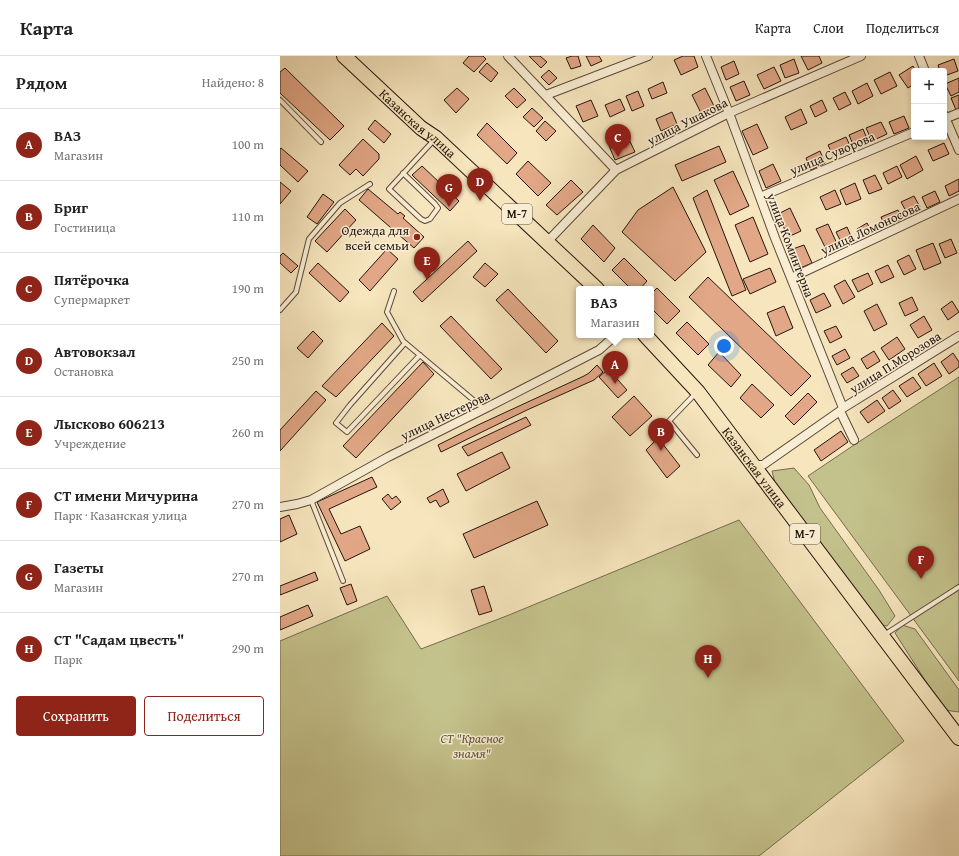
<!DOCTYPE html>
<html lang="ru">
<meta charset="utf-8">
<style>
:root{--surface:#fff;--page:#f6f6f6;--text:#222;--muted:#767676;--line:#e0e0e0;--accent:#8f2418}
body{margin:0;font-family:"Gentium Book Plus",serif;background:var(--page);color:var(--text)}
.controls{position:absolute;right:12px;top:12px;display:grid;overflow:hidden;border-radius:4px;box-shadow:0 2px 6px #0003}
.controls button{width:36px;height:36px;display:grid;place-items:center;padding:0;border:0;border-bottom:1px solid var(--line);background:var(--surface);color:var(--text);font:20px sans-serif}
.you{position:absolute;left:444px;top:290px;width:14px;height:14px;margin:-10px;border:3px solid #fff;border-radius:50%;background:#1a73e8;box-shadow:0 0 0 6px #1a73e833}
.badge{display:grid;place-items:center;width:26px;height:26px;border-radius:50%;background:var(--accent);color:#fff;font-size:13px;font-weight:700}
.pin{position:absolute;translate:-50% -33px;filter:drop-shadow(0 1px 2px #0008)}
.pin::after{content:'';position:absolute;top:21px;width:14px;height:12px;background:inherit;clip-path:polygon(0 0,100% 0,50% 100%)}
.popup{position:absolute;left:296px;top:230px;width:78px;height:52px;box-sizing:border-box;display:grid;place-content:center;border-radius:4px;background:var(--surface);filter:drop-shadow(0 1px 3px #0005);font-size:13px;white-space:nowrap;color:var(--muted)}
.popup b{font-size:15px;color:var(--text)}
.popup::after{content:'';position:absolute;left:50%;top:100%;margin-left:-8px;border:8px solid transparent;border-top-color:var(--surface)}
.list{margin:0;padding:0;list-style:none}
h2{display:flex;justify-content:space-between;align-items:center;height:52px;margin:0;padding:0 16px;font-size:17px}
h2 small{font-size:13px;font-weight:400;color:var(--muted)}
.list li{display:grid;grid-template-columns:26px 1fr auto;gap:12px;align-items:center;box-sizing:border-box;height:72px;padding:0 16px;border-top:1px solid var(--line)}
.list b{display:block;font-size:15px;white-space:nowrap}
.list p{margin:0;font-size:13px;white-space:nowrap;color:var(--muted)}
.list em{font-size:13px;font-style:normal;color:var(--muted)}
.actions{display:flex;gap:8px;padding:12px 16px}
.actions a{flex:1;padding:9px 0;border:1px solid var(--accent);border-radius:4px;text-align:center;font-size:14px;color:var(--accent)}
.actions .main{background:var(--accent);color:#fff}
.map{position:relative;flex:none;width:679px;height:800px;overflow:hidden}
header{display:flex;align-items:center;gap:24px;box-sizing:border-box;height:56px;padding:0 20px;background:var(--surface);border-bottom:1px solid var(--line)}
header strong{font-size:19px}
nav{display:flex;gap:22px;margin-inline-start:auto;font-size:14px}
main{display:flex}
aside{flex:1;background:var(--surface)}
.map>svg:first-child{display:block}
</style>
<header>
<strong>Карта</strong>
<nav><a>Карта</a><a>Слои</a><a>Поделиться</a></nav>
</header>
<main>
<aside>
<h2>Рядом<small>Найдено: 8</small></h2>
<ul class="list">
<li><span class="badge">A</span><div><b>ВАЗ</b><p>Магазин</p></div><em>100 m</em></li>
<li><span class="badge">B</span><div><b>Бриг</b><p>Гостиница</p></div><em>110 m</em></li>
<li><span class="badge">C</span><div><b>Пятёрочка</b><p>Супермаркет</p></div><em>190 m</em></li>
<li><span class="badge">D</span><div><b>Автовокзал</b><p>Остановка</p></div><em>250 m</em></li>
<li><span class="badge">E</span><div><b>Лысково 606213</b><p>Учреждение</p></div><em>260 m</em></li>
<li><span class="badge">F</span><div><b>СТ имени Мичурина</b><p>Парк · Казанская улица</p></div><em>270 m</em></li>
<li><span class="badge">G</span><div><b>Газеты</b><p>Магазин</p></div><em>270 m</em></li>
<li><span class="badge">H</span><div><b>СТ &quot;Садам цвесть&quot;</b><p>Парк</p></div><em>290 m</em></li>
</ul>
<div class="actions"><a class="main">Сохранить</a><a>Поделиться</a></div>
</aside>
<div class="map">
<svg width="679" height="800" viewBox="0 0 679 800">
<rect width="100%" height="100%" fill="#f6e5bd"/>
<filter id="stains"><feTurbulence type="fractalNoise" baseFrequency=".005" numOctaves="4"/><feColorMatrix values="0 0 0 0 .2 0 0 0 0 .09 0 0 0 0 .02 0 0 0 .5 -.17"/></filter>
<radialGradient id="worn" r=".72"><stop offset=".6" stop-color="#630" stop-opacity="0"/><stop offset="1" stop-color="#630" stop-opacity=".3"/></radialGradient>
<path fill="#c4c28c" stroke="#756c4c" d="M679,321v304l-151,-205 49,-33z
M514,412l15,17 11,23 59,82 16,26 -8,10 -7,-1 -103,-134 -5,-20z
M459,464l165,221 -145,115h-479v-215l107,-45 34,53 88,-34z
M622,569l13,4 44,61v22l-15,-2 -49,-77z"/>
<path fill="#e1a786" stroke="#26150d" d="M189,0h14l3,3 -12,13 -11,-9z
M249,0h11l7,6 -6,6z
M292,0h6l3,10 -10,3 -5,-11z
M306,0h13l3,5 -11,5z
M403,0h11l4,11 -17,8 -7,-15z
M521,0h18l3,7 -14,7z
M514,3l5,14 -14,5 -5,-13z
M674,3l4,12 -14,5v-5h-4l-2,-6z
M454,5l5,13 -13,6 -5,-13z
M207,7l11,10 -7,9 -12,-10z
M633,10l3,5h-2v13l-6,4 -9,-13z
M494,11l7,14 -17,8 -7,-14z
M5,12l59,58 -14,14 -50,-47v-21z
M269,14l8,8 -8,7 -8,-8z
M610,16l7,14 -16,8 -7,-14z
M679,22v14l-8,4 -6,-12z
M464,25l6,14 -14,6 -6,-14z
M383,26l4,11 -15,6 -4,-10z
M587,27l6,13 -15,8 -6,-13z
M177,32l12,11 -13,14 -12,-13z
M234,32l12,12 -9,8 -12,-12z
M425,32l9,18 -13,7 -9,-18z
M358,35l6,15 -12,5 -6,-15z
M565,36l6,12 -12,6 -6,-12z
M679,39v13l-3,2 -5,-12z
M340,43l5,11 -15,7 -5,-12z
M311,44l7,16 -15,6 -7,-16z
M542,44l5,11 -12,6 -5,-11z
M252,52l11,10 -9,9 -11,-10z
M521,53l6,14 -16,7 -6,-13z
M392,56l5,12 -16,7 -5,-12z
M624,60l5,12 -15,6 -5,-12z
M95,64l16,14 -7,9 -16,-14z
M265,65l11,10 -10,10 -10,-10z
M601,66l6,12 -15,7 -6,-13z
M207,67l30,30 -10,11 -30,-29z
M477,68l11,24 -15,7 -11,-24z
M583,73l5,12 -14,6 -5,-12z
M346,77l9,19 -20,8 -8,-19z
M566,81l5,11 -18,8 -5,-11z
M83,83l16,15v5l-16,17 -7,-7 -6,6 -11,-10z
M664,87l5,11 -16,7 -5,-11z
M439,90l7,16 -44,19 -7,-16z
M1,92l27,23 -10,11 -18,-17v-16z
M540,95l5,12 -14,7 -5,-12z
M636,100l7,14 -16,9 -7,-14z
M248,105l23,22 -13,13 -22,-22z
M493,108l8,17 -15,7 -7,-17z
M142,110l37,35 -9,10 -38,-36z
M617,110l5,11 -14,7 -5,-11z
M453,115l16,35 -19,9 -16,-35z
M595,119l7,14 -13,5 -6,-14z
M679,123v12l-10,5 -4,-10z
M291,124l12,12 -26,23 -11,-10z
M0,126l11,9 -11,13z
M575,127l6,16 -15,6 -6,-15z
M393,131l33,65 -31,29 -53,-49 16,-22z
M88,133l30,25 2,-2 5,4 -2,2 21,19 -10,11 -55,-48z
M427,134l39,100 -14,6 -39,-98z
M555,134l6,14 -15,6 -6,-13z
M655,135l5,11 -13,6 -5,-11z
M43,138l11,8 -17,22 -10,-7z
M634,140l6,11 -13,6 -6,-11z
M510,152l11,23 -13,6 -10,-23z
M65,153l11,11 -29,32 -12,-11z
M618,154l4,9 -17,8 -4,-10z
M473,161l15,37 -18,8 -15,-37z
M587,167l5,9 -11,5 -4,-8z
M548,168l11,24 -11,5 -12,-24z
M313,169l22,23 -11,14 -23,-23z
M567,171l6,14 -10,5 -7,-14z
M671,183l6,14 -12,5 -6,-14z
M188,185l9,10 -55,51 -9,-10z
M653,187l8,20 -17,7 -8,-20z
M524,189l8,18 -14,6 -8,-19z
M107,193l11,10 -28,32 -11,-11z
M3,197l15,13 -7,7 -11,-10v-7z
M629,199l7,14 -12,6 -7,-14z
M344,202l23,23 -7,8h-9l-19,-19z
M38,207l31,29 -9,10 -31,-29z
M205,207l13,11 -13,13 -12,-10z
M608,209l6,12 -13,6 -6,-12z
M490,212l6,14 -26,12 -7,-15z
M588,217l5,11 -15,8 -6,-12z
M428,221l103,99 -20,20 -102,-99z
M565,224l10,17 -12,7 -9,-18z
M377,232l23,23 -13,13 -16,-16v-14z
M228,233l50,52 -12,12 -50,-53z
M544,237l7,13 -15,7 -6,-13z
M632,241l6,13 -13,6 -6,-13z
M672,245l7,11 -11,8 -7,-11z
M597,248l10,20 -13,7 -10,-20z
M504,250l9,22 -17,8 -9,-23z
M171,260l51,53 -11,10 -51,-53z
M644,260l8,14 -14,8 -8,-13z
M407,266l22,22 -11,11 -22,-22z
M102,267l12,13 -58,61 -14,-11z
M556,270l6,11 -12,6 -6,-12z
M33,275l10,10 -15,17 -11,-10z
M617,281l8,12 -16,11 -8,-12z
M565,293l5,9 -13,7 -5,-9z
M594,295l6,10 -13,8 -6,-10z
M439,296l22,23 -10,12 -23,-22z
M673,297l6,9v5l-10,7 -8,-12z
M143,306l11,12 -78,84 -13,-12z
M654,307l8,13 -16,10 -8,-12z
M317,309l6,7 -9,8 -67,30 -86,42 -3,-7 40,-20 106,-49 5,-3z
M573,311l6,9 -12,7 -6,-9z
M328,313l19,21 -9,8 -19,-21z
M633,321l8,11 -14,9 -8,-11z
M472,328l22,21 -13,13 -21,-20z
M613,334l8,11 -12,8 -7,-11z
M36,335l10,9 -46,51v-21z
M528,337l9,9 -23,23 -9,-9z
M354,340l18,20 -22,20 -18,-19z
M597,344l8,11 -17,12 -8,-11z
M246,361l5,8 -63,31 -6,-9z
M561,375l7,11 -27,19 -7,-11z
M378,382l22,28 -13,12 -21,-28z
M222,396l8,16 -44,23 -9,-17z
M92,421l5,10 -48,22 12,25 19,-8 10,23 -25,12 -28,-59z
M163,433l6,13 -9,5 -4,-7 -6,3 -3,-5z
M108,438l4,5 4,-3 5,6 -10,8 -9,-11z
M257,445l11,24 -74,33 -11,-24z
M9,459l8,19 -17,8v-23z
M35,516l3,8 -38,15v-9z
M71,528l6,17 -10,4 -7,-17z
M204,530l8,25 -13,4 -8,-25z
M28,549l5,11 -33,14v-13z"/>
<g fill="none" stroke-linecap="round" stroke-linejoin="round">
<g stroke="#5a4939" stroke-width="6">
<path id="lane" d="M0,44l41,42
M123,117l32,31 3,4 -8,11 -5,2 -4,-2 -32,-30 45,-49
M114,235l-7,21 16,29 81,68
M0,254l16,-18 13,-53 31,-36 30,-19
M125,287l-55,62 -14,18 11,9 73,-77
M416,337l-27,28 28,34
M31,444l32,81
M604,579l75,-48"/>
</g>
<g stroke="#5a4939" stroke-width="10">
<path id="street" d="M228,0l108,114
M426,0l23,57 46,125 68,170 -3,3 14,29
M639,0l6,15
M266,39l102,-39
M664,59l15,35
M664,63l15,-6
M480,141l154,-65
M267,186l69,-72 113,-57 132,-57
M511,222l168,-79
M563,352l116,-72
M473,409h10l77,-54
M0,451l17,-3 14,-4 77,-43 96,-48 115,-59 17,-15"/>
</g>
<g stroke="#26150d" stroke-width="16">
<g id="highway">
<path id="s1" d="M64,0l77,72 15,10 161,151"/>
<path id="s2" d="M365,279l53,57 261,346"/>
</g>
</g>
<use href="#lane" stroke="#f9eed4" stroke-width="4"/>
<use href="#street" stroke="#f9eed4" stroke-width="8"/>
<use href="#highway" stroke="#f6e5bd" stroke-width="14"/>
</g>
<circle fill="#8f2418" stroke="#f9eed4" stroke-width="1.5" cx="137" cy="181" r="4"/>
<g text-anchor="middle" stroke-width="3" stroke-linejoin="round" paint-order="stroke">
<g fill="#f9eed4" stroke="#655649" stroke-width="1">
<rect x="222" y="148" width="30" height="20" rx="3"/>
<rect x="510" y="468" width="30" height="20" rx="3"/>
</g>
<g font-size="12" font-weight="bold" fill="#26150d">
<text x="237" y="162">М-7</text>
<text x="525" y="482">М-7</text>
</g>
<g font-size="13" fill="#26150d" stroke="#f9eed4">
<text transform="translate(407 65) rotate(-27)" y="5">улица Ушакова</text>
<text dy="5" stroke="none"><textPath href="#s1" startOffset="100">Казанская улица</textPath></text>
<text transform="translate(552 97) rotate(-23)" y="5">улица Суворова</text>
<text transform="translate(590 172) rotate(-25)" y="5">улица Ломоносова</text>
<text transform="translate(511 189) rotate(69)" y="5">улица Коминтерна</text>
<text transform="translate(615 306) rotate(-32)" y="5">улица П.Морозова</text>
<text transform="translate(165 359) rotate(-26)" y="5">улица Нестерова</text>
<text dy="5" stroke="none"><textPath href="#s2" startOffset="172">Казанская улица</textPath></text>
</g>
<g font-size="13" fill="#26150d" stroke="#f9eed4" text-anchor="end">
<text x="129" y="179">Одежда для<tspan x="129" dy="15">всей семьи</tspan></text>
</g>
<g font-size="13" font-style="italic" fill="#5d5239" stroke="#f9eed4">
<text x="192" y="687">СТ "Красное<tspan x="192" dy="15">знамя"</tspan></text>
</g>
</g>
<rect width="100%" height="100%" filter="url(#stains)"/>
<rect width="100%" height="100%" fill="url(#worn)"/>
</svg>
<div class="controls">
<button>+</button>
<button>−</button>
</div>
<div class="you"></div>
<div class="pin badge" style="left:335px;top:328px">A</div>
<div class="popup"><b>ВАЗ</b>Магазин</div>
<div class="pin badge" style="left:381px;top:395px">B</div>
<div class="pin badge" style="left:338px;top:101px">C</div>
<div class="pin badge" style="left:200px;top:145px">D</div>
<div class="pin badge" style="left:147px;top:224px">E</div>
<div class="pin badge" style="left:641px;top:523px">F</div>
<div class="pin badge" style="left:169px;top:151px">G</div>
<div class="pin badge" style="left:428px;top:622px">H</div>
</div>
</main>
